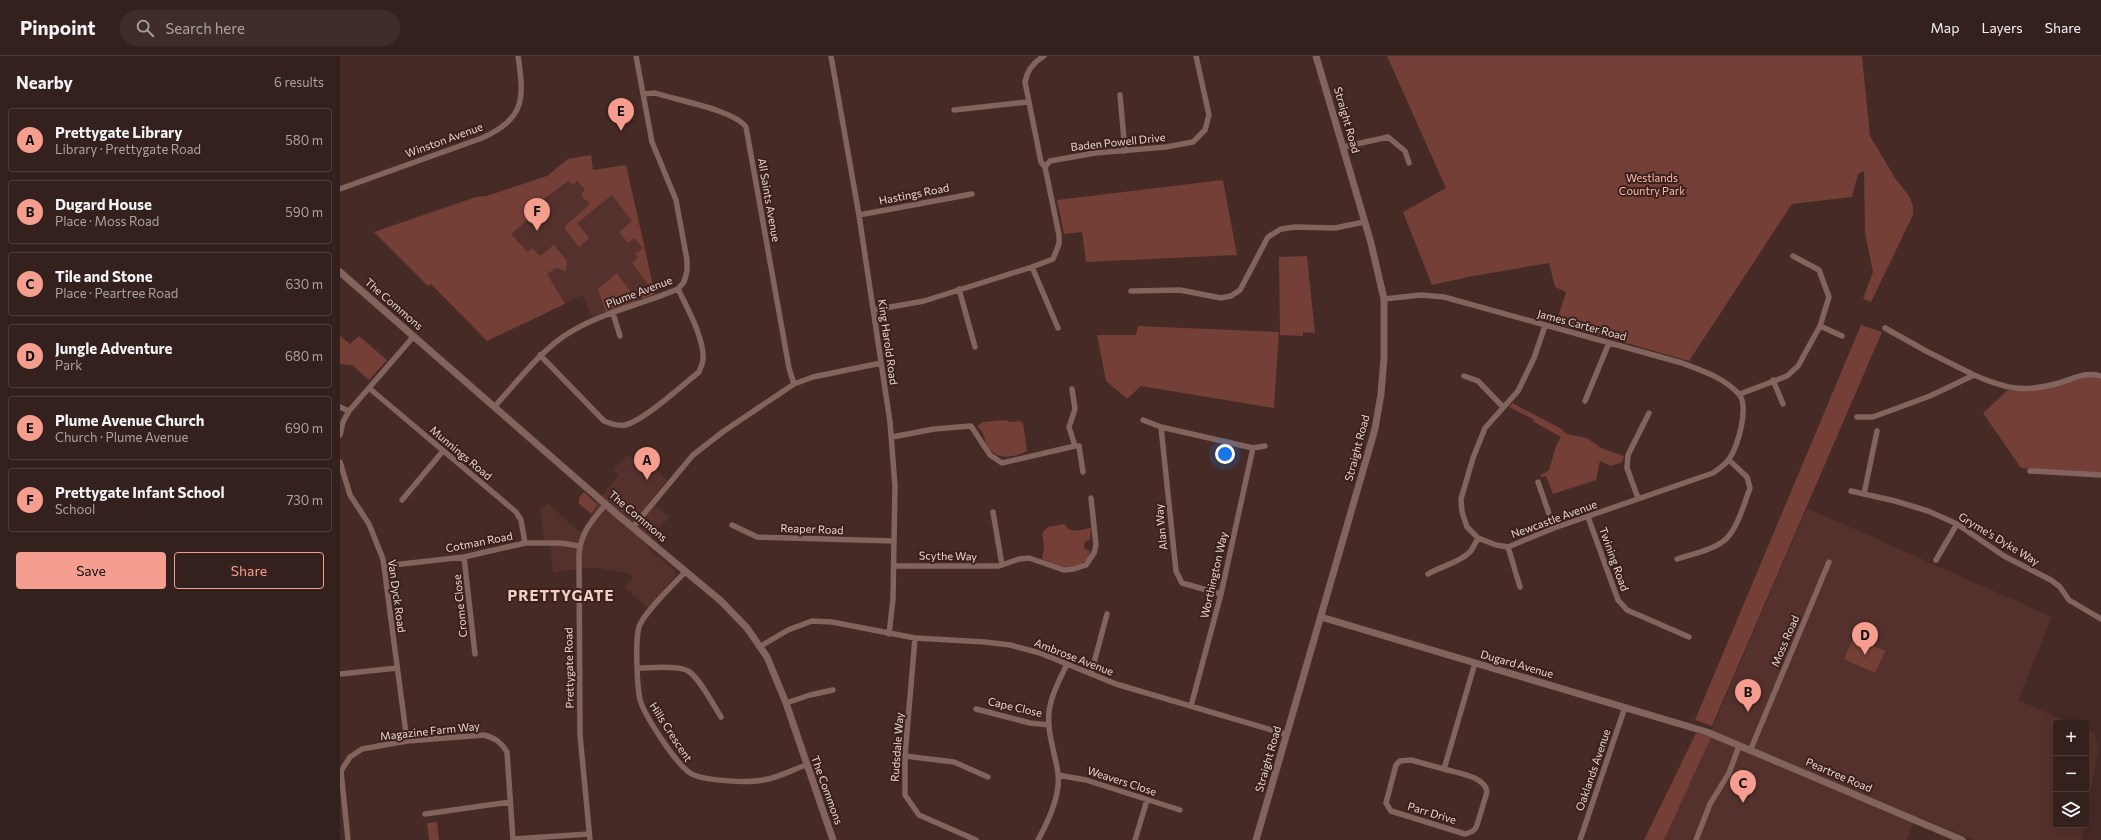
<!DOCTYPE html>
<meta charset="utf-8">
<style>
:root{--surface:#34201c;--page:#3f2d29;--text:#f1f3f6;--muted:#a9a3a3;--line:#4e3e3b;--accent:#f59d8e}
body{margin:0;font-family:Commissioner,sans-serif;background:var(--page);color:var(--text)}
.controls{position:absolute;right:12px;bottom:12px;display:grid;overflow:hidden;border-radius:4px;box-shadow:0 4px 16px #0002}
.controls button{width:36px;height:36px;display:grid;place-items:center;padding:0;border:0;border-bottom:1px solid var(--line);background:var(--surface);color:var(--text);font:20px sans-serif}
.you{position:absolute;left:885px;top:398px;width:14px;height:14px;margin:-10px;border:3px solid #fff;border-radius:50%;background:#1a73e8;box-shadow:0 0 0 6px #1a73e833}
.badge{display:grid;place-items:center;width:26px;height:26px;border-radius:50%;background:var(--accent);color:#111;font-size:13px;font-weight:700}
.pin{position:absolute;translate:-50% -33px;filter:drop-shadow(0 1px 2px #0008)}
.pin::after{content:'';position:absolute;top:21px;width:14px;height:12px;background:inherit;clip-path:polygon(0 0,100% 0,50% 100%)}
.list{margin:0;padding:0;list-style:none}
h2{display:flex;justify-content:space-between;align-items:center;height:52px;margin:0;padding:0 16px;font-size:17px}
h2 small{font-size:13px;font-weight:400;color:var(--muted)}
.list li{display:grid;grid-template-columns:26px 1fr auto;gap:12px;align-items:center;box-sizing:border-box;height:64px;margin:0 8px 8px;padding:0 8px;border:1px solid var(--line);border-radius:4px}
.list b{display:block;font-size:15px;white-space:nowrap}
.list p{margin:0;font-size:13px;white-space:nowrap;color:var(--muted)}
.list em{font-size:13px;font-style:normal;color:var(--muted)}
.actions{display:flex;gap:8px;padding:12px 16px}
.actions a{flex:1;padding:9px 0;border:1px solid var(--accent);border-radius:4px;text-align:center;font-size:14px;color:var(--accent)}
.actions .main{background:var(--accent);color:#111}
.icon{flex:none;width:22px;height:22px;fill:none;stroke:currentColor;stroke-width:2;stroke-linecap:round;stroke-linejoin:round}
.map{position:relative;flex:none;width:1761px;height:784px;overflow:hidden}
header{display:flex;align-items:center;gap:24px;box-sizing:border-box;height:56px;padding:0 20px;background:var(--surface);border-bottom:1px solid var(--line)}
header strong{font-size:19px}
nav{display:flex;gap:22px;margin-inline-start:auto;font-size:14px}
.search{width:280px;height:36px;background:var(--page);display:flex;align-items:center;gap:10px;box-sizing:border-box;padding:0 14px;border-radius:22px;color:var(--muted);font-size:15px}
main{display:flex}
aside{flex:1;background:var(--surface)}
.map>svg:first-child{display:block}
</style>
<header>
<strong>Pinpoint</strong>
<div class="search"><svg class="icon" aria-label="search" viewBox="0 0 24 24"><circle cx="10" cy="10" r="6"/><path d="M15 15l6 6"/></svg>Search here</div>
<nav><a>Map</a><a>Layers</a><a>Share</a></nav>
</header>
<main>
<aside>
<h2>Nearby<small>6 results</small></h2>
<ul class="list">
<li><span class="badge">A</span><div><b>Prettygate Library</b><p>Library · Prettygate Road</p></div><em>580 m</em></li>
<li><span class="badge">B</span><div><b>Dugard House</b><p>Place · Moss Road</p></div><em>590 m</em></li>
<li><span class="badge">C</span><div><b>Tile and Stone</b><p>Place · Peartree Road</p></div><em>630 m</em></li>
<li><span class="badge">D</span><div><b>Jungle Adventure</b><p>Park</p></div><em>680 m</em></li>
<li><span class="badge">E</span><div><b>Plume Avenue Church</b><p>Church · Plume Avenue</p></div><em>690 m</em></li>
<li><span class="badge">F</span><div><b>Prettygate Infant School</b><p>School</p></div><em>730 m</em></li>
</ul>
<div class="actions"><a class="main">Save</a><a>Share</a></div>
</aside>
<div class="map">
<svg width="1761" height="784" viewBox="0 0 1761 784">
<rect width="100%" height="100%" fill="#452a25"/>
<path fill="#54312c" d="M251,99l2,15 33,-5 29,129 -63,23 -9,-22 -96,46 -56,-57 -3,2 -54,-54 102,-35 11,-1 60,-20 21,-17z
M300,398l27,26 -17,21 19,16 -17,19 -4,12 28,24v3l-28,33 -24,-21 9,-10 -3,-3 -30,-6h-17l-30,5 -3,-26 -6,-8 -4,-31 8,-4 32,28 15,-22 1,-8 23,-27 -6,-6 15,-14 6,3z
M1467,452l245,109 -34,83 52,23h-14v102h28l-3,15h-107l-57,-24 -10,24h-243z
M1746,674l9,4 3,17 -12,63z"/>
<path fill="#743f36" d="M1047,0h475l8,80 25,42 14,18 4,10v9l-42,87 -8,-3 10,-27 -8,-39 -1,-62 -6,3 -6,23 -60,7 -103,157 -133,-38 10,-31 -11,-5 -6,-24 -76,13 -41,9 -29,-73 43,-24z
M251,99l2,15 33,-5 29,129 -13,5 -1,-3 10,-8 -19,-25 6,-5 -3,-4 8,-6 -9,-10 -6,5 -9,-11 13,-11 -20,-26 -35,28 12,15 -10,9 -14,-18v-3l24,-21v-3l-5,-3 -3,-5 4,-4 -8,-10 -3,5 -6,-4 -27,20 3,5 -33,28 16,18 5,-4 8,8 14,-11 13,16 -1,10 -10,-3 -9,6 18,30 -78,37 -56,-57 -3,2 -54,-54 102,-35 11,-1 60,-20 21,-17z
M883,124l14,75 -151,7 -4,-30 -18,2 -7,-34z
M967,200l8,77 -12,-1v4l-23,-1 -1,-78z
M277,217l20,28 -31,11 -8,-23z
M1521,269l21,7 -170,394 -17,-6z
M798,270l141,6 -5,76 -133,-22 -14,13 -21,-18 -9,-46h39z
M0,280l10,8 9,-8 28,24 -18,20 -17,-15 -12,-1z
M1739,320h22v97l-80,-5 -38,-55 25,-23 13,1z
M1172,347l48,25 7,6 20,4 14,10 23,8 -2,6 -11,4 -11,-5 -4,19 -43,14 -7,-18 -5,1v-2l8,-5 7,-24 5,-9 -27,-15 -1,-3 -24,-12z
M666,364l4,2 10,-1 3,2 4,28c-13,7 -32,10 -40,-6 -3,-7 -3,-13 -10,-19l6,-4z
M244,436l13,12 -5,10 -13,-10v-6z
M725,468c4,11 17,5 26,4l-1,12 -5,1 -1,7 6,3 -1,7c-16,15 -29,8 -47,1l2,-11 -2,-15 6,-6z
M1514,581l31,14 -10,22 -31,-14z
M1356,677l15,4 -47,103h-20z
M97,766l2,18h-10l-2,-17z"/>
<g fill="none" stroke-linecap="round" stroke-linejoin="round">
<path stroke="#82635d" stroke-width="5.5" d="M491,0l28,159 31,207 5,64 -2,113 -4,35
M704,0c-10,6 -17,14 -19,26l16,80 4,5
M303,38l12,-1c21,7 79,17 91,34l43,241 5,16
M780,39l5,56
M614,54l74,-8
M1003,91l45,-10 17,14 4,12
M0,133l142,-51c44,-19 42,-41 36,-82
M519,159l113,-21
M692,211l26,61
M619,233l16,58
M791,235l49,-1 41,8 10,-2 9,-6 28,-53 13,-8 14,-2 40,1 29,-6
M1044,243l37,-4 23,2 238,66c21,8 40,14 56,30 12,11 0,55 -9,66 -4,6 -10,10 -16,14l-159,55 -46,19 -12,-2 -18,-7 -11,-11 -5,-15 -1,-13 12,-41 12,-30 33,-37 16,-33 11,-32
M534,254l50,-9 108,-34 21,-8 6,-15v-9l-14,-68 5,-6 45,-8 71,-6 27,-5 12,-12 4,-15 -13,-59
M273,257l7,23
M1480,270l22,10
M1545,272l41,23 48,24
M200,299l64,66c8,3 13,5 21,4 18,-4 58,-40 74,-53 1,-4 4,-8 4,-12 2,-20 -16,-53 -25,-71
M1124,320l14,5 25,26
M1433,324l10,24
M29,332l147,124 5,8 4,23
M1400,338l47,-18 11,-10 22,-40 9,-29 -10,-27 -26,-14
M1245,345l24,-58
M155,350c22,-24 42,-51 69,-70 34,-23 77,-31 114,-47l6,-7 3,-11v-11l-11,-60 -24,-58 -16,-86
M0,351l9,4
M1517,361h16l57,-21 44,-21c32,14 50,18 85,8 14,-4 26,-12 42,-7
M803,364l18,7 92,21 12,-2
M821,371l15,144 6,12 39,11
M0,379l3,-13 6,-11 65,-75
M552,381l42,-8 37,-3 19,29 12,8 73,-17 -6,-19 6,-18 -3,-20
M739,390l4,26
M0,406l10,33 19,29 14,35 24,182
M1690,415l71,4
M1198,426l16,46
M1511,435l44,10 33,10 29,13 47,32 47,24 9,7 9,13 32,19
M1524,438l13,-63
M1298,442l-11,-30 1,-13 21,-42
M62,444l41,-49
M653,456l9,53
M1248,461l30,83 9,10 62,27
M392,469l25,12 137,4
M293,471l60,-72 31,-24 70,-47 19,-7 68,-14
M1168,491l12,40
M124,501l11,97
M1337,503c15,-5 37,-9 49,-20 12,-12 18,-35 24,-51l-3,-11 -18,-17
M1596,504l21,-36
M44,510l80,-9 61,-14h36l18,3
M554,510h105l20,-7 10,-1 35,12 10,-1 12,-4 8,-12 2,-8 -5,-47
M346,515c-12,13 -42,41 -47,56 -4,13 -2,59 1,73 5,16 39,70 54,75 14,6 54,8 69,5 15,-2 29,-10 43,-15
M1088,518c13,-8 31,-11 42,-22 3,-4 6,-10 8,-14
M575,582l-10,118v39l14,20 57,25
M421,590l27,-16 24,-9 20,1 83,16 70,4 25,3 30,8 76,31 169,50
M298,612c12,0 40,-3 50,3 11,6 26,35 33,46
M0,618l57,-6
M751,618l16,-60
M446,647l24,-8 23,-5
M851,650l30,-112 32,-146
M636,653l54,14 19,2
M1410,695l79,-189
M565,700l49,6 34,15
M1104,713l-33,-9 -11,1 -4,4 -10,38 5,8 74,23c7,-2 10,-3 12,-9l10,-33c-2,-16 -30,-19 -43,-23l31,-106
M718,719l28,5 94,30
M85,758l85,-12
M173,783l76,-5
M8,784l-7,-69 9,-14 12,-8 45,-8 77,-6c11,3 17,7 23,17l6,88
M250,784l-10,-105 -1,-180c1,-21 13,-35 27,-51
M698,784c10,-18 23,-45 20,-67 -3,-20 -11,-40 -9,-61 2,-17 11,-33 18,-48
M795,784l12,-40
M1240,784l45,-133
M1356,784l14,-36 19,-31 10,-27"/>
<path stroke="#82635d" stroke-width="7" d="M0,216l279,244 102,85 26,27 20,29 19,46 47,137
M981,561l386,115 255,108
M916,784c40,-137 79,-274 119,-411l6,-35 3,-36v-59l-13,-56 -55,-187"/>
</g>
<g text-anchor="middle" stroke-width="4" stroke-linejoin="round" paint-order="stroke">
<g font-size="11" fill="#e8d6d2" stroke="#3b201c">
<text transform="translate(1007 64) rotate(74)" y="4">Straight Road</text>
<text transform="translate(104 84) rotate(-20)" y="4">Winston Avenue</text>
<text transform="translate(778 86) rotate(-6)" y="4">Baden Powell Drive</text>
<text transform="translate(574 138) rotate(-11)" y="4">Hastings Road</text>
<text transform="translate(429 144) rotate(80)" y="4">All Saints Avenue</text>
<text transform="translate(299 236) rotate(-21)" y="4">Plume Avenue</text>
<text transform="translate(54 248) rotate(41)" y="4">The Commons</text>
<text transform="translate(1242 269) rotate(15)" y="4">James Carter Road</text>
<text transform="translate(548 286) rotate(82)" y="4">King Harold Road</text>
<text transform="translate(1017 392) rotate(-75)" y="4">Straight Road</text>
<text transform="translate(121 397) rotate(40)" y="4">Munnings Road</text>
<text transform="translate(298 460) rotate(40)" y="4">The Commons</text>
<text transform="translate(1214 463) rotate(-20)" y="4">Newcastle Avenue</text>
<text transform="translate(821 471) rotate(-96)" y="4">Alan Way</text>
<text transform="translate(472 473) rotate(2)" y="4">Reaper Road</text>
<text transform="translate(1659 483) rotate(31)" y="4">Gryme's Dyke Way</text>
<text transform="translate(139 486) rotate(-11)" y="4">Cotman Road</text>
<text transform="translate(608 500) rotate(1)" y="4">Scythe Way</text>
<text transform="translate(1274 503) rotate(70)" y="4">Twining Road</text>
<text transform="translate(874 519) rotate(-77)" y="4">Worthington Way</text>
<text transform="translate(57 540) rotate(82)" y="4">Van Dyck Road</text>
<text transform="translate(120 550) rotate(-96)" y="4">Crome Close</text>
<text transform="translate(1445 585) rotate(-67)" y="4">Moss Road</text>
<text transform="translate(734 601) rotate(21)" y="4">Ambrose Avenue</text>
<text transform="translate(1177 608) rotate(16)" y="4">Dugard Avenue</text>
<text transform="translate(229 612) rotate(-91)" y="4">Prettygate Road</text>
<text transform="translate(675 651) rotate(13)" y="4">Cape Close</text>
<text transform="translate(90 675) rotate(-6)" y="4">Magazine Farm Way</text>
<text transform="translate(331 676) rotate(57)" y="4">Hills Crescent</text>
<text transform="translate(557 691) rotate(-86)" y="4">Rudsdale Way</text>
<text transform="translate(928 703) rotate(-74)" y="4">Straight Road</text>
<text transform="translate(1253 714) rotate(-71)" y="4">Oaklands Avenue</text>
<text transform="translate(1499 719) rotate(23)" y="4">Peartree Road</text>
<text transform="translate(782 725) rotate(18)" y="4">Weavers Close</text>
<text transform="translate(487 734) rotate(70)" y="4">The Commons</text>
<text transform="translate(1092 757) rotate(17)" y="4">Parr Drive</text>
</g>
<g font-size="11" fill="#fdbaae" stroke="#3b201c">
<text x="1312" y="126">Westlands<tspan x="1312" dy="13">Country Park</tspan></text>
</g>
<g font-size="15" font-weight="bold" letter-spacing="1" fill="#f2cec7" stroke="#3b201c">
<text x="221" y="545">PRETTYGATE</text>
</g>
</g>
</svg>
<div class="controls">
<button>+</button>
<button>−</button>
<button><svg class="icon" aria-label="layers" viewBox="0 0 24 24"><path d="M12 4l9 5-9 5-9-5zM3 14l9 5 9-5"/></svg></button>
</div>
<div class="you"></div>
<div class="pin badge" style="left:307px;top:424px">A</div>
<div class="pin badge" style="left:1408px;top:656px">B</div>
<div class="pin badge" style="left:1403px;top:747px">C</div>
<div class="pin badge" style="left:1525px;top:599px">D</div>
<div class="pin badge" style="left:281px;top:75px">E</div>
<div class="pin badge" style="left:197px;top:175px">F</div>
</div>
</main>
